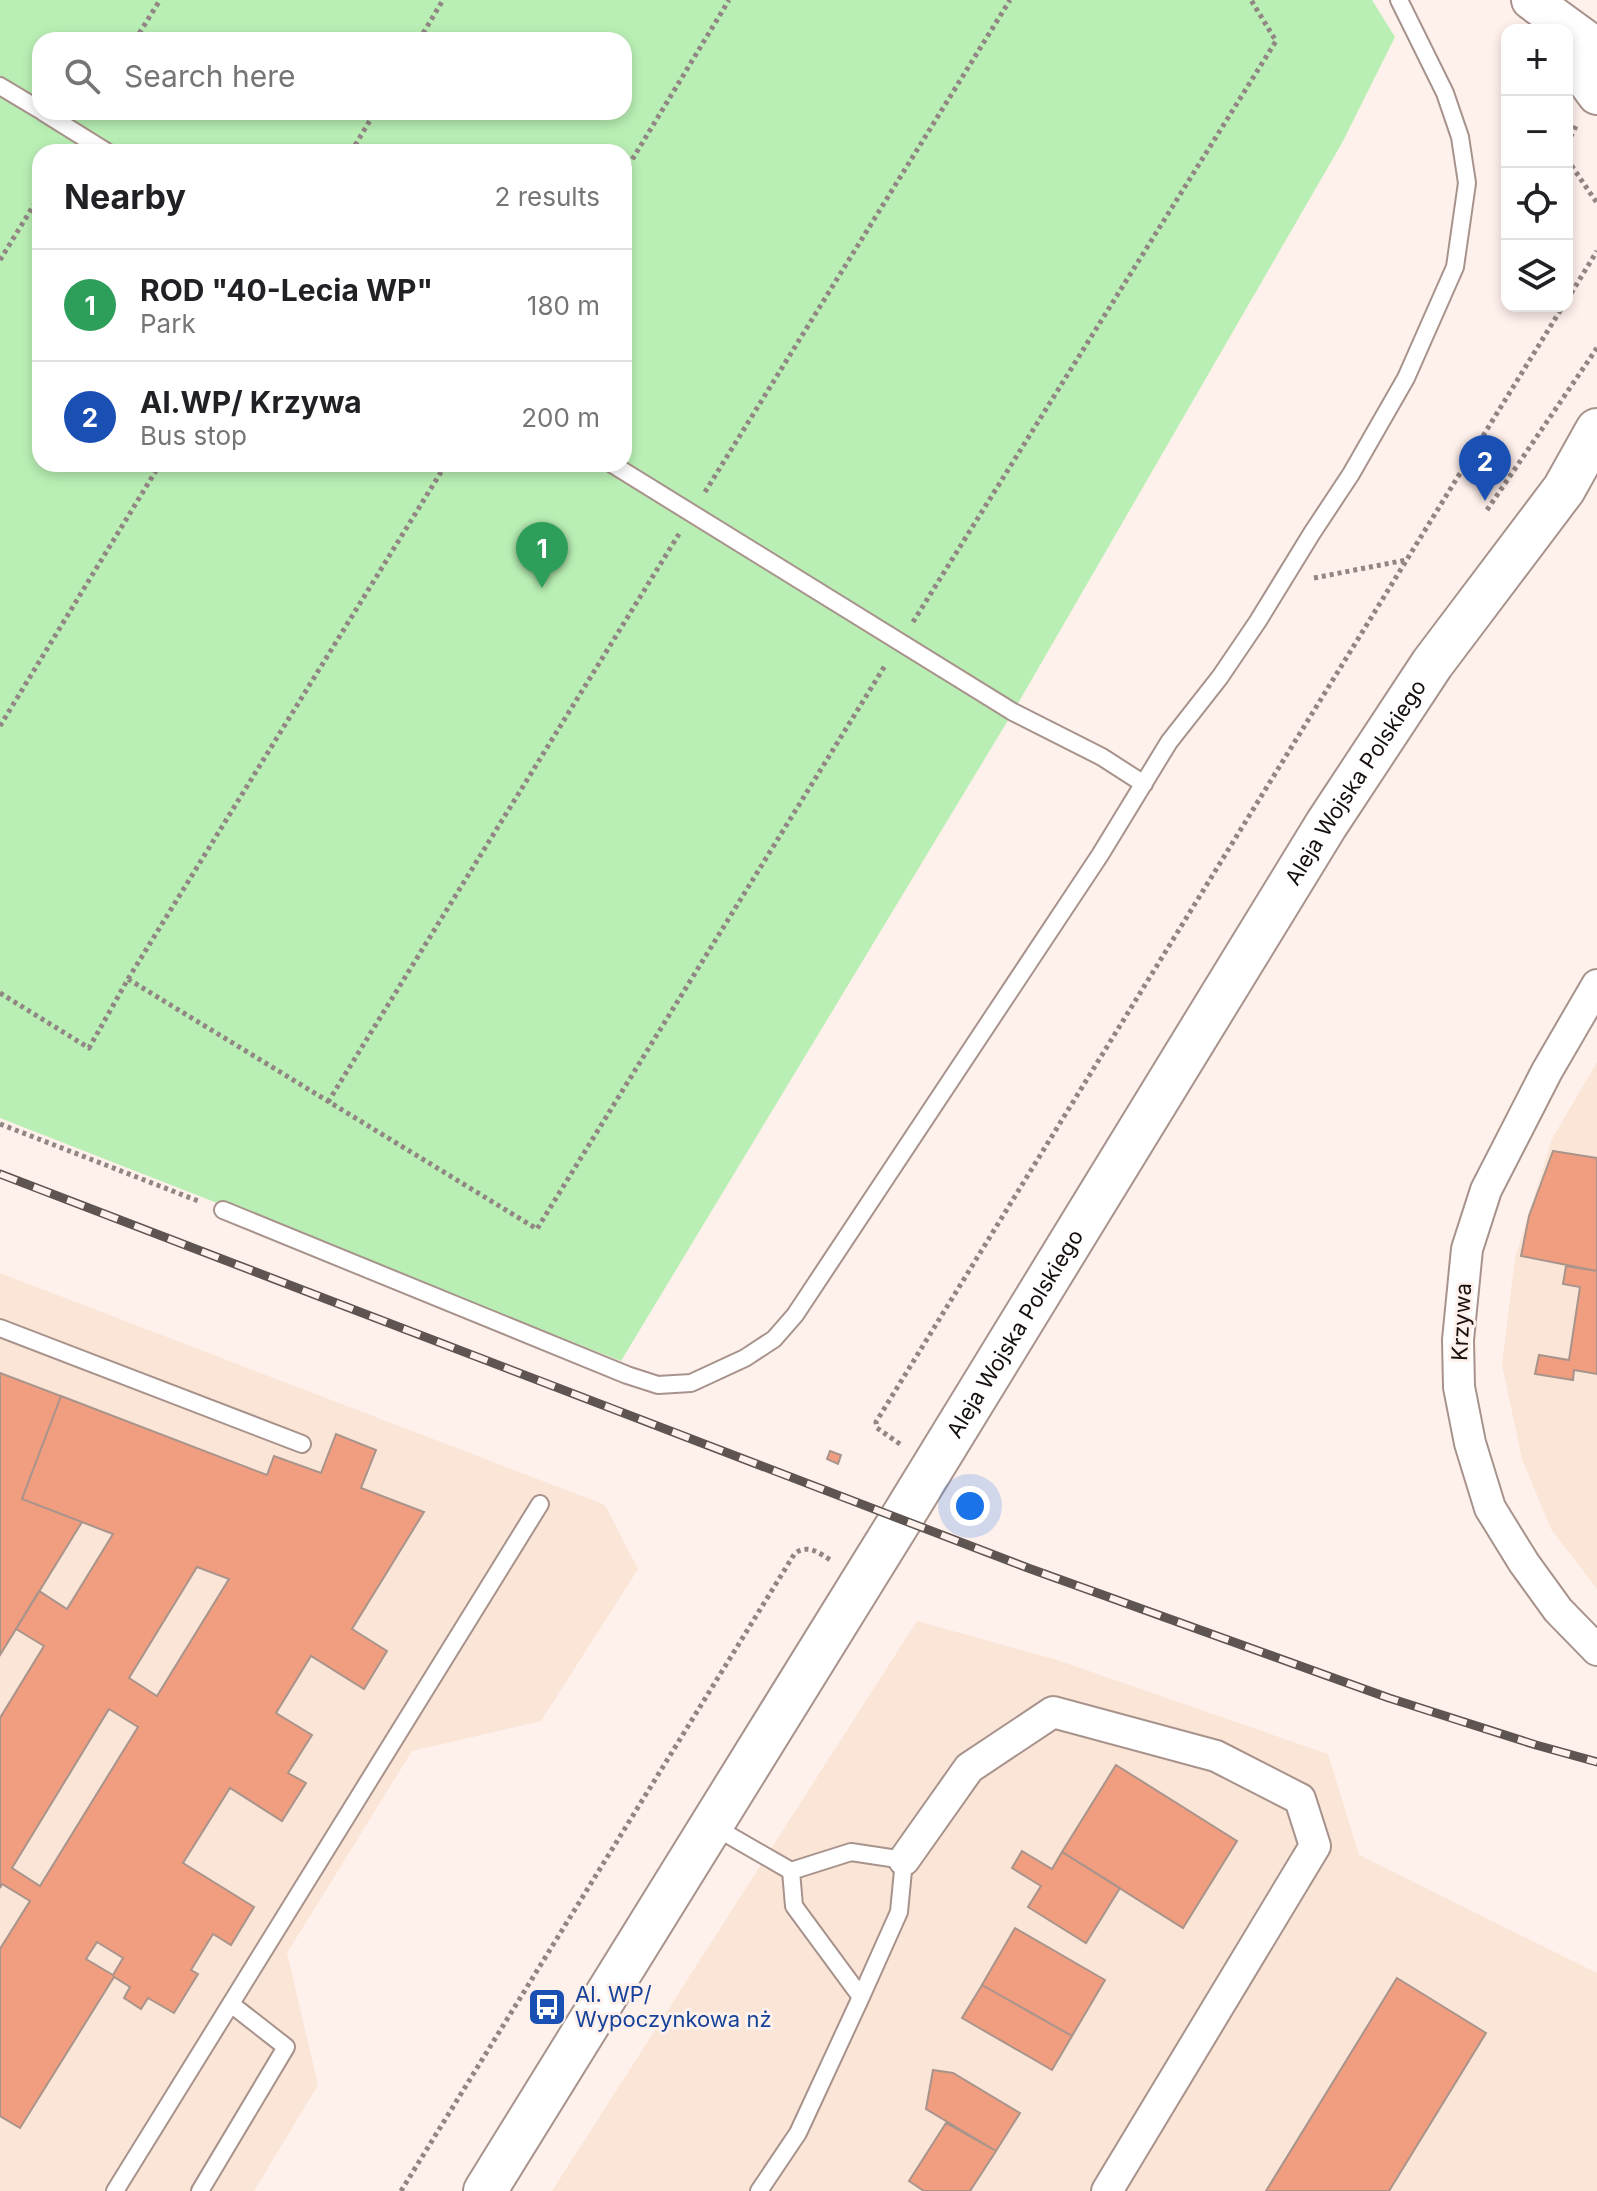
<!DOCTYPE html>
<meta charset="utf-8">
<style>
:root{--surface:#fff;--page:#f2f2f2;--text:#202124;--muted:#757577;--line:#e0e0e0;--accent:#b45309}
body{margin:0;font-family:Inter,sans-serif;background:var(--page);color:var(--text)}
.controls{position:absolute;right:24px;top:24px;display:grid;overflow:hidden;border-radius:16px;box-shadow:0 4px 12px #0003}
.controls button{width:72px;height:72px;display:grid;place-items:center;padding:0;border:0;border-bottom:2px solid var(--line);background:var(--surface);color:var(--text);font:40px sans-serif}
.you{position:absolute;left:970px;top:1506px;width:28px;height:28px;margin:-20px;border:6px solid #fff;border-radius:50%;background:#1a73e8;box-shadow:0 0 0 12px #1a73e833}
.badge{display:grid;place-items:center;width:52px;height:52px;border-radius:50%;background:var(--accent);color:#fff;font-size:26px;font-weight:700}
.pin{position:absolute;translate:-50% -66px;filter:drop-shadow(0 2px 4px #0008)}
.pin::after{content:'';position:absolute;top:42px;width:28px;height:24px;background:inherit;clip-path:polygon(0 0,100% 0,50% 100%)}
.list{margin:0;padding:0;list-style:none}
h2{display:flex;justify-content:space-between;align-items:center;height:104px;margin:0;padding:0 32px;font-size:34px}
h2 small{font-size:26px;font-weight:400;color:var(--muted)}
.list li{display:grid;grid-template-columns:52px 1fr auto;gap:24px;align-items:center;box-sizing:border-box;height:112px;padding:0 32px;border-top:2px solid var(--line)}
.list b{display:block;font-size:30px;white-space:nowrap}
.list p{margin:0;font-size:26px;white-space:nowrap;color:var(--muted)}
.list em{font-size:26px;font-style:normal;color:var(--muted)}
.icon{flex:none;width:44px;height:44px;fill:none;stroke:currentColor;stroke-width:2;stroke-linecap:round;stroke-linejoin:round}
.map{position:relative;flex:none;width:1597px;height:2191px;overflow:hidden}
.search{position:absolute;background:var(--surface);box-shadow:0 4px 12px #0003;left:32px;top:32px;width:600px;height:88px;display:flex;align-items:center;gap:20px;box-sizing:border-box;padding:0 28px;border-radius:24px;color:var(--muted);font-size:30px}
.panel{position:absolute;background:var(--surface);box-shadow:0 4px 12px #0003;left:32px;top:144px;width:600px;height:328px;border-radius:24px}
.map>svg:first-child{display:block}
</style>
<div class="map">
<svg width="1597" height="2191" viewBox="0 0 1597 2191">
<rect width="100%" height="100%" fill="#fef0eb"/>
<path fill="#fae5d7" d="M1597,1062v527l-46,-60 -29,-70 -20,-94 13,-107 37,-119z
M0,1273l605,232 33,64 -97,152 -129,30 -125,202 31,132 -64,106h-254z
M917,1621l140,39 271,94 31,101 238,118v218h-1045z"/>
<path fill="#b9efb4" fill-rule="evenodd" d="M0,0h1372l23,37 -53,106 -329,569 -392,649 -621,-243zM40,40h584v72h-584zM40,152h584v312h-584z"/>
<path fill="#f19d7f" stroke="#a9948c" stroke-width="2" fill-rule="evenodd" d="M1553,1151l44,7v113l-76,-15 8,-40z
M1566,1266l31,5v103l-23,-4 -1,10 -38,-6 4,-19 30,5 11,-73 -17,-3z
M0,1373l61,23 -39,103 60,23 -82,133z
M61,1396l206,79 7,-19 47,17 15,-39 40,16 -15,38 63,24 -72,117 35,22 -23,38 -53,-33 -35,57 36,22 -24,38 18,10 -24,38 -52,-33 -47,75 71,44 -23,38 -18,-11 -22,36 7,4 -24,39 -26,-15 -7,11 -17,-11 6,-11 -16,-10 -94,151 -20,-12v-167l30,-48 -28,-17 -2,4v-170l44,-72 -28,-17 23,-38 28,18 46,-75 -91,-35zM197,1567l32,12 -72,117 -28,-18zM109,1709l29,18 -98,159 -28,-18zM97,1942l26,16 -10,17 -27,-16z
M830,1451l11,4 -3,9 -11,-5z
M1116,1765l121,76 -54,87 -121,-76z
M1022,1851l30,18 10,-17 58,36 -34,55 -58,-36 13,-21 -29,-18z
M1015,1928l90,52 -33,56 -90,-51z
M1397,1978l89,55 -97,158h-123z
M982,1985l90,51 -20,34 -90,-52z
M933,2070l20,3 67,40 -24,38 -70,-42z
M946,2123l50,28 -26,40h-46l-15,-10z"/>
<g fill="none" stroke-linecap="round" stroke-linejoin="round">
<g stroke="#a8938c" stroke-width="20">
<path id="service" d="M0,86l40,24
M43,112l64,40
M612,464l401,248 89,45 42,27
M223,1210l404,165 31,10 33,-2 54,-25 29,-19 21,-24 305,-460 69,-113 51,-65 38,-56 54,-88 39,-59 55,-96 49,-111 12,-84 -7,-46 -15,-44 -46,-93
M0,1328l302,116
M713,1826l78,45 60,-19 53,8 -5,52 -38,85 -67,-91 -3,-35
M115,2191l425,-687
M200,2191l86,-144 -55,-43
M759,2191l39,-58 63,-136"/>
</g>
<g stroke="#a8938c" stroke-width="34">
<path id="minor" d="M1597,985l-50,86 -61,119 -19,59 -9,91 1,47 11,56 20,65 34,55 34,47 39,40
M904,1860l65,-92 84,-56 163,44 84,43 15,47 -208,345"/>
</g>
<g stroke="#a8938c" stroke-width="42">
<path id="tertiary" d="M1531,0l66,48
M1567,54l30,41"/>
</g>
<g stroke="#a8938c" stroke-width="46">
<g id="secondary">
<path id="s1" d="M485,2191l416,-672 425,-694 106,-161 132,-175 33,-59"/>
</g>
</g>
<path stroke="#918683" stroke-width="5" stroke-dasharray="4 4" stroke-linecap="butt" d="M135,40l25,-40
M419,40l24,-40
M1567,144l9,-18
M351,152l24,-40
M1567,159l30,44
M624,173l105,-173
M0,260l40,-65
M1567,300l30,-49
M705,492l305,-492
M1487,510l110,-162
M1314,578l92,-18
M913,622l363,-581 -25,-41
M0,726l160,-262
M128,979l318,-515
M0,993l89,55 39,-69 409,250 349,-565
M328,1102l351,-568
M0,1124l201,78
M900,1444l-23,-16 -1,-6 687,-1116
M401,2191l394,-638c14,-9 24,0 37,8"/>
<use href="#service" stroke="#fff" stroke-width="16"/>
<use href="#minor" stroke="#fff" stroke-width="30"/>
<use href="#tertiary" stroke="#fff" stroke-width="38"/>
<use href="#secondary" stroke="#fff" stroke-width="42"/>
<g stroke="#5e5451" stroke-width="9">
<path id="rail" d="M0,1174l1028,394 361,130 147,47 61,17"/>
</g>
<use href="#rail" stroke="#fef0eb" stroke-width="6" stroke-dasharray="18" stroke-linecap="butt"/>
</g>
<defs>
<g id="bus-square" transform="scale(2)"><rect x="-9" y="-9" width="18" height="18" rx="4" fill="#1a4fb4" stroke="#fef0eb"/><path d="M-5-6H5V4H4V6H2V4H-2V6H-4V4H-5ZM-3.5-4V0h7V-4ZM-3.5 1.2v1.5H-2V1.2ZM2 1.2v1.5H3.5V1.2Z" fill="#fff"/></g>
</defs>
<g fill-rule="evenodd">
<use href="#bus-square" x="547" y="2007"/>
</g>
<g text-anchor="middle" stroke-width="6" stroke-linejoin="round" paint-order="stroke">
<g font-size="22" fill="#170f0d" stroke="#fef0eb">
<text dy="8" stroke="none"><textPath href="#s1" startOffset="1656">Aleja Wojska Polskiego</textPath></text>
<text transform="translate(1461 1322) rotate(-87)" y="8">Krzywa</text>
<text dy="8" stroke="none"><textPath href="#s1" startOffset="1008">Aleja Wojska Polskiego</textPath></text>
</g>
<g font-size="22" fill="#164399" stroke="#fef0eb" text-anchor="start">
<text x="575" y="2002">Al. WP/<tspan x="575" dy="25">Wypoczynkowa nż</tspan></text>
</g>
</g>
</svg>
<div class="controls">
<button>+</button>
<button>−</button>
<button><svg class="icon" aria-label="locate" viewBox="0 0 24 24"><circle cx="12" cy="12" r="6"/><path d="M12 2v4M12 18v4M2 12h4M18 12h4"/></svg></button>
<button><svg class="icon" aria-label="layers" viewBox="0 0 24 24"><path d="M12 4l9 5-9 5-9-5zM3 14l9 5 9-5"/></svg></button>
</div>
<div class="you"></div>
<div class="pin badge" style="left:542px;top:588px;background:#2e9e5b">1</div>
<div class="pin badge" style="left:1485px;top:501px;background:#1a4fb4">2</div>
<div class="search"><svg class="icon" aria-label="search" viewBox="0 0 24 24"><circle cx="10" cy="10" r="6"/><path d="M15 15l6 6"/></svg>Search here</div>
<section class="panel">
<h2>Nearby<small>2 results</small></h2>
<ul class="list">
<li><span class="badge" style="background:#2e9e5b">1</span><div><b>ROD &quot;40-Lecia WP&quot;</b><p>Park</p></div><em>180 m</em></li>
<li><span class="badge" style="background:#1a4fb4">2</span><div><b>Al.WP/ Krzywa</b><p>Bus stop</p></div><em>200 m</em></li>
</ul>
</section>
</div>
